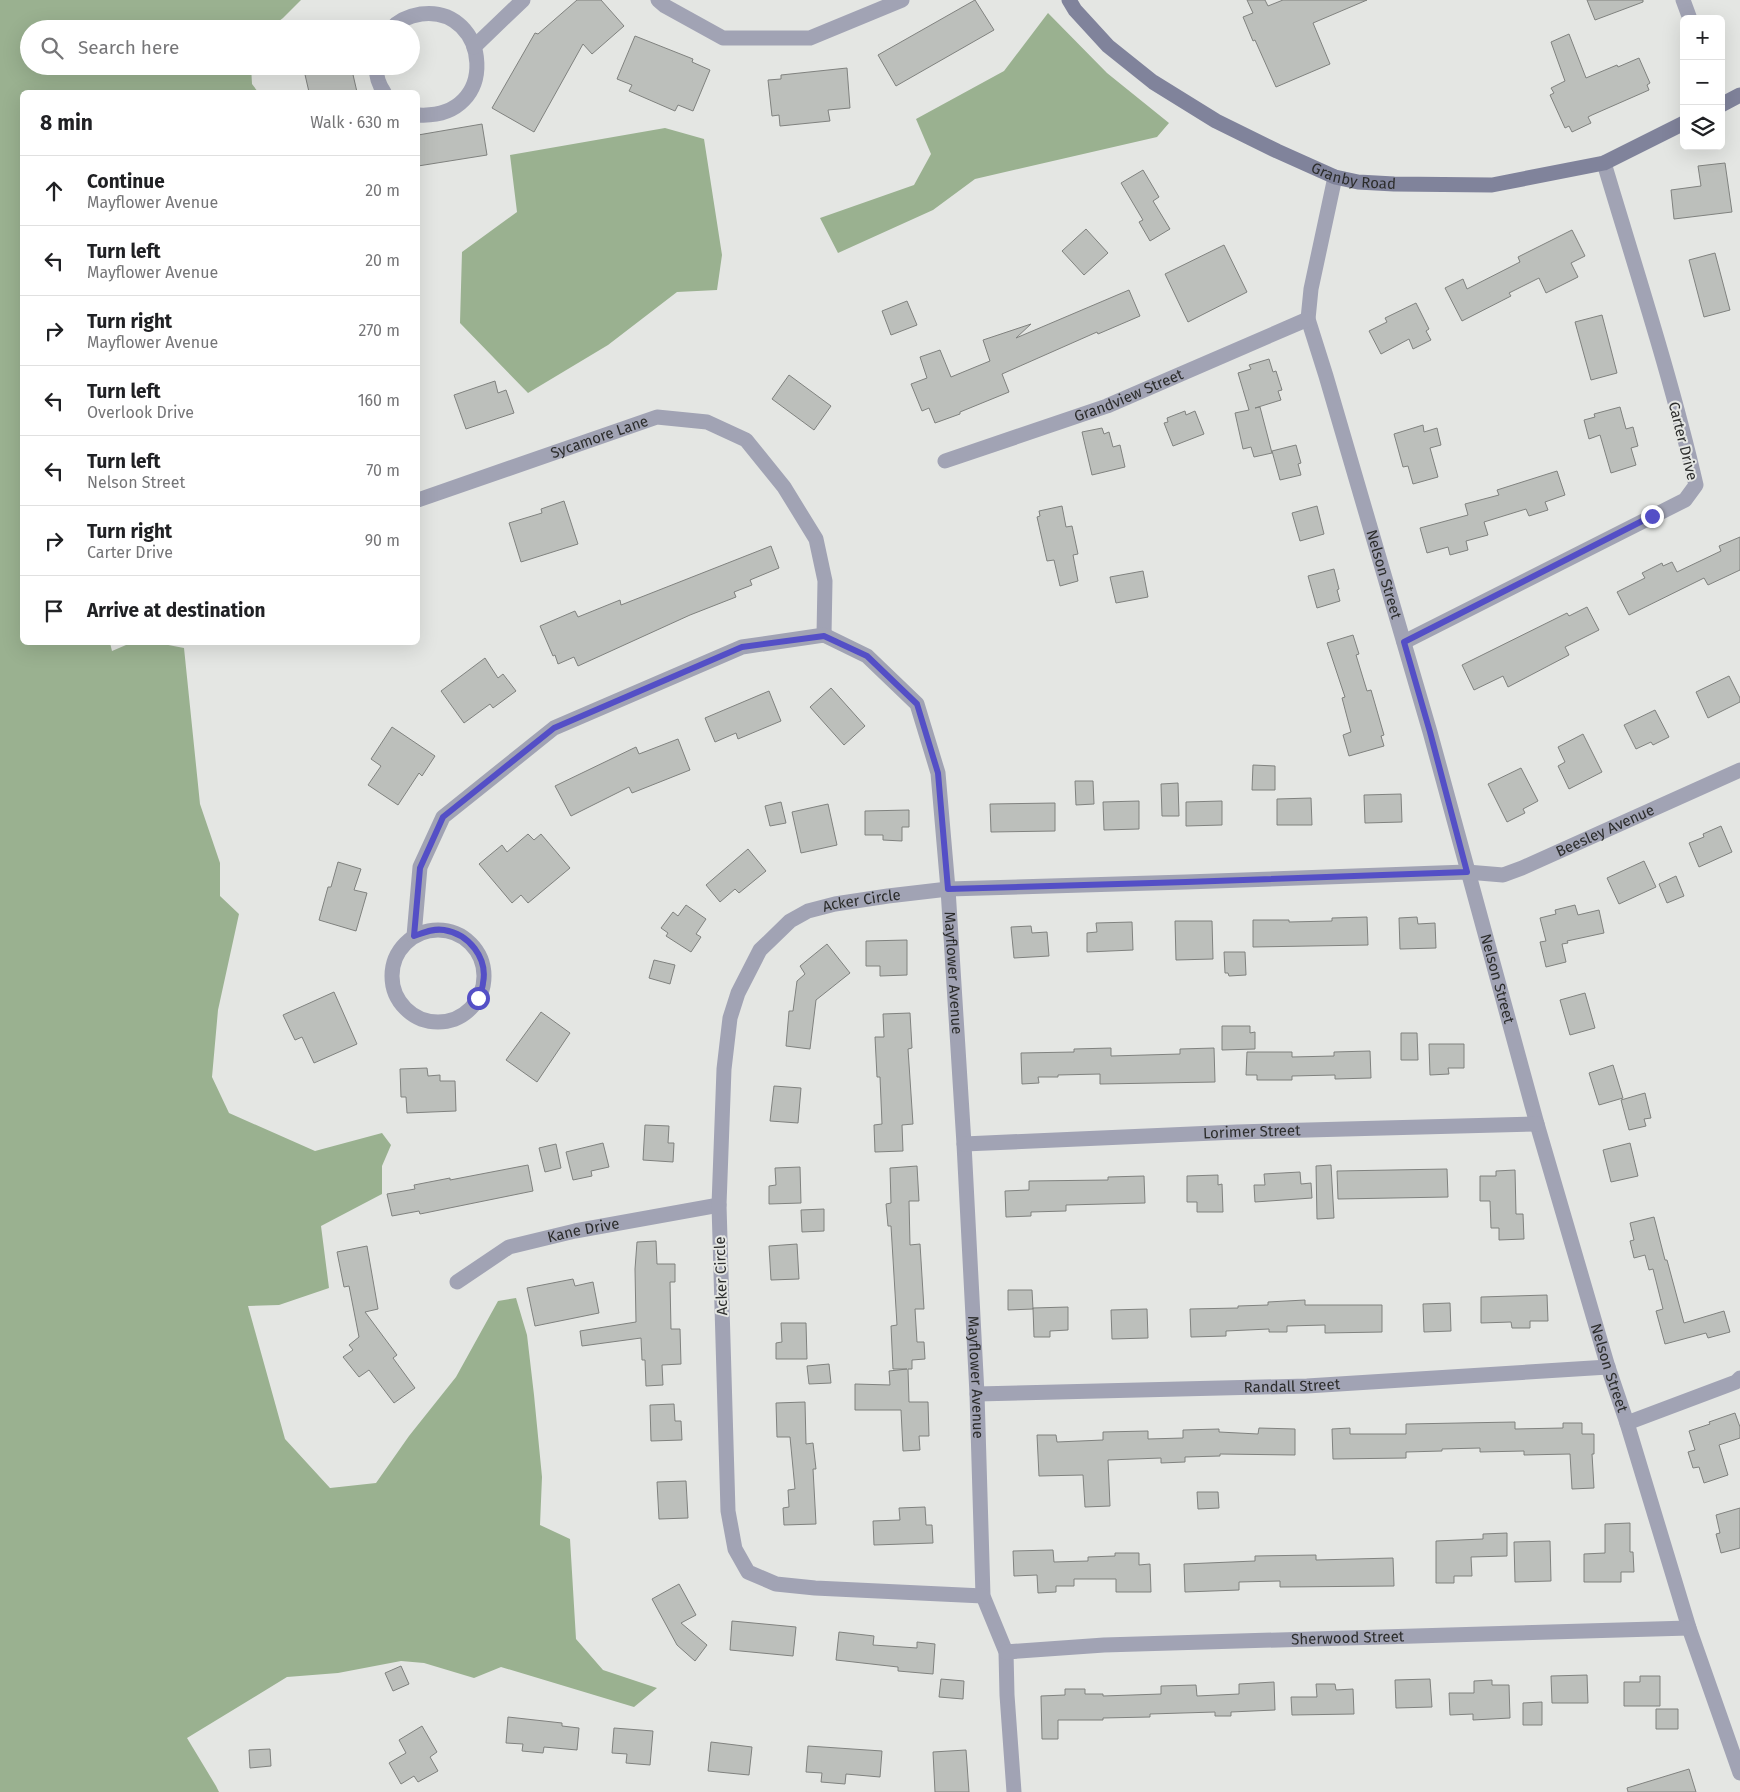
<!DOCTYPE html>
<meta charset="utf-8">
<style>
:root{--surface:#fff;--page:#f6f6f6;--text:#202124;--muted:#757577;--line:#e0e0e0}
body{margin:0;font-family:"Fira Sans",sans-serif;background:var(--page);color:var(--text)}
.controls{position:absolute;right:15px;top:15px;display:grid;overflow:hidden;border-radius:8px;box-shadow:0 5px 20px #0002}
.controls button{width:45px;height:45px;display:grid;place-items:center;padding:0;border:0;border-bottom:1px solid var(--line);background:var(--surface);color:var(--text);font:25px sans-serif}
.stop{position:absolute;width:15px;height:15px;margin:-11px;border:4px solid #544fc6;border-radius:50%;background:#fff}
.stop.end{background:#544fc6;border-color:#fff;box-shadow:0 1px 5px #0008}
.list{margin:0;padding:0;list-style:none}
h2{display:flex;justify-content:space-between;align-items:center;height:65px;margin:0;padding:0 20px;font-size:21px}
h2 small{font-size:16px;font-weight:400;color:var(--muted)}
.list li{display:grid;grid-template-columns:32px 1fr auto;gap:15px;align-items:center;box-sizing:border-box;height:70px;padding:0 20px;border-top:1px solid var(--line)}
.list b{display:block;font-size:19px;white-space:nowrap}
.list p{margin:0;font-size:16px;white-space:nowrap;color:var(--muted)}
.list em{font-size:16px;font-style:normal;color:var(--muted)}
.icon{flex:none;width:28px;height:28px;fill:none;stroke:currentColor;stroke-width:2;stroke-linecap:round;stroke-linejoin:round}
.map{position:relative;flex:none;width:1740px;height:1792px;overflow:hidden}
.search{position:absolute;background:var(--surface);box-shadow:0 5px 20px #0002;left:20px;top:20px;width:400px;height:55px;display:flex;align-items:center;gap:12px;box-sizing:border-box;padding:0 18px;border-radius:28px;color:var(--muted);font-size:19px}
.panel{position:absolute;background:var(--surface);box-shadow:0 5px 20px #0002;left:20px;top:90px;width:400px;height:555px;border-radius:8px}
.map>svg:first-child{display:block}
</style>
<div class="map">
<svg width="1740" height="1792" viewBox="0 0 1740 1792">
<rect width="100%" height="100%" fill="#e4e6e3"/>
<path fill="#9ab190" d="M0,0h301l-18,18 -14,11h-240v37h222l1,18 6,8h-236v550l88,1 2,8 21,-9 25,1 26,5 16,156 20,59v33l19,18 -21,96 -6,67 17,36 86,38 67,-18 9,12 -9,21v28l-61,32 8,62 -50,17 -31,1 37,133 45,49 46,-5 33,-47 47,-59 42,-76 18,-3 11,37 7,60 8,82 -2,48 30,14 6,100 27,31 54,18 -23,19 -133,-40 -27,11 -50,-15 -23,-2 -63,12 -51,4 -100,61 29,48 3,6h-219z
M1048,13l59,60 62,50 -12,14 -182,42 -42,31 -95,43 -18,-35 94,-33 17,-31 -15,-35 88,-48z
M665,128l39,11 18,116 -5,35 -40,2 -69,53 -80,48 -68,-70 2,-71 55,-40 -7,-57z"/>
<path fill="#bcbfbb" stroke="#80827f" d="M577,0h24l23,26 -32,28 -9,-10 -49,88 -42,-24 43,-75 3,1z
M975,0l19,30 -98,56 -18,-31z
M1247,0h18l3,6 15,-6h84l-54,23 17,41 -54,23 -21,-47 -2,1 -10,-24 10,-4z
M1587,0h56v2l-48,18z
M1569,34l17,44 31,-13 1,2 21,-9 11,25 -3,2 2,5 -57,25 -4,2 3,6 -19,9 -3,-6 -4,2 -15,-33 4,-2 -3,-5 14,-7 -14,-39z
M635,36l58,23 -1,3 18,8 -17,41 -15,-6 -3,6 -46,-20 3,-6 -15,-6z
M303,66h48l6,26h-48z
M847,68l3,40 -22,2 2,11 -50,5 -1,-11 -7,1 -4,-36 13,-1v-4z
M482,124l5,31 -69,11v-31z
M1725,163l7,49 -58,7 -3,-29 30,-4 -3,-20z
M1143,170l16,27 -6,4 17,28 -20,12 -11,-19 4,-2 -22,-37z
M1086,229l22,24 -24,22 -22,-24z
M1572,230l13,26 -14,7 7,14 -32,16 -7,-15 -30,15 2,3 -49,25 -17,-33 18,-9 4,10 53,-27 -2,-5z
M1224,245l23,47 -59,30 -23,-48z
M1715,253l15,57 -26,7 -15,-57z
M1129,290l11,26 -42,18 -1,-2 -95,42 7,18 -49,20v2l-25,9 -6,-15 -7,3 -11,-27 16,-6 -7,-21 20,-7 11,27 39,-16 -7,-21 48,-16 -15,14z
M907,301l10,24 -26,10 -9,-24z
M1416,303l13,26 -3,2 5,9 -18,9 -4,-10 -28,15 -12,-23 18,-9 -2,-4z
M1602,315l15,58 -26,7 -16,-58z
M1269,359l4,13 3,-1 6,19 -4,1 3,9 -26,8 5,-1 12,46 -18,4 -3,-10 -8,2 -8,-36 14,-3 -11,-37 13,-4 -2,-4z
M789,375l42,31 -17,24 -42,-31z
M495,381l3,12 8,-3 8,23 -48,16 -12,-34z
M1620,407l6,22 7,-2 5,19 -7,2 5,17 -25,8 -11,-38 -11,4 -5,-19 11,-3 -1,-3z
M1185,411l1,4 9,-4 9,23 -31,12 -9,-23 4,-1 -1,-4z
M1423,425l1,7 13,-4 4,17 -11,3 8,29 -25,7 -5,-18 -5,1 -9,-33z
M1102,428l2,6 5,-2 4,15 7,-2 5,22 -33,8 -10,-43z
M1296,445l5,18 -3,1 3,11 -21,5 -8,-29z
M1557,471l8,24 -20,7 3,8 -19,6 -3,-7 -42,13 4,13 -22,6 2,9 -18,5 -2,-8 -21,6 -7,-25 48,-13 -3,-11 34,-9 -2,-5z
M564,501l14,43 -57,18 -12,-39 33,-10 -1,-4z
M1062,506l4,21 6,-1 6,28 -5,1 5,26 -18,5 -6,-26 -7,1 -10,-44 3,-1 -1,-5z
M1317,506l7,28 -24,7 -8,-28z
M1740,537v33l-32,15 -4,-7 -75,37 -12,-23 28,-14 -3,-5 20,-10 1,3 9,-4 5,10 44,-21 -2,-5z
M771,546l8,22 -29,12 2,5 -18,7 2,5 -46,18 -112,51 -4,-9 -16,7 -3,-9 -2,1 -13,-30 35,-15 3,6 42,-17 1,5z
M1334,569l5,20 -2,1 3,11 -23,7 -9,-32z
M1143,571l5,26 -32,6 -6,-26z
M1587,607l12,23 -34,17 4,8 -61,32 -5,-11 -29,14 -12,-25 105,-52 2,3z
M1353,635l6,19 -3,1 11,36 4,-1 13,45 -3,1 3,10 -35,10 -6,-21 8,-3 -9,-34 3,-1 -18,-54z
M485,658l13,20 5,-4 13,17 -23,17 -3,-4 -26,19 -23,-32z
M1729,676l11,22v4l-32,16 -12,-26z
M831,688l34,38 -21,19 -34,-38z
M769,691l12,30 -43,18 -2,-6 -21,9 -10,-24z
M1655,710l14,27 -16,8 -2,-3 -15,7 -12,-24z
M392,727l43,29 -13,20 -3,-3 -21,32 -30,-20 13,-19 -10,-7z
M1583,734l19,38 -33,17 -11,-23 7,-4 -7,-15z
M678,739l12,31 -58,23 -3,-6 -58,29 -16,-30 81,-39 3,7z
M1253,765l22,1v24h-23z
M1521,768l17,33 -15,8 2,4 -18,9 -19,-38z
M1075,781h18l1,23 -18,1z
M1178,783l1,33h-17l-1,-32z
M1401,794l1,28 -37,1 -1,-28z
M1311,798l1,27h-35v-26z
M1139,801v28l-35,1 -1,-28z
M1222,801v24l-36,1v-24z
M781,802l5,21 -16,3 -5,-20z
M1055,803v28l-64,1 -1,-28z
M828,804l9,41 -36,8 -9,-41z
M909,810v17h-7v14l-19,-1v-5h-18v-24z
M1721,826l11,26 -33,15 -10,-24 15,-6 -1,-3z
M528,834l6,6 7,-6 29,34 -42,35 -7,-8 -9,8 -33,-39 23,-19 5,7z
M748,849l18,22 -27,22 -4,-4 -15,13 -14,-17z
M1644,861l12,26 -37,17 -12,-26z
M338,862l23,7 -7,21 13,3 -11,38 -37,-11 9,-33h3z
M1676,876l8,20 -17,7 -8,-19z
M686,905l20,14 -10,15 5,3 -10,15 -25,-16 2,-3 -7,-5 12,-16 5,4z
M1575,905l3,10 21,-5 5,23 -37,8 1,2 -6,1 4,18 -20,5 -6,-25 6,-1 -6,-23 16,-4 -1,-4z
M1367,917l1,28 -115,2v-27h36v2l43,-1v-3z
M1417,917l1,7 17,-1 1,25 -36,1 -1,-31z
M1175,921h37l1,38 -37,1z
M1132,922l1,28 -46,2v-19l10,-1 -1,-9z
M1031,926l1,7 15,-1 2,24 -35,2 -3,-31z
M907,940v35l-27,1v-10h-14v-25z
M827,944l23,29 -34,27 -6,49 -24,-3 3,-35h4l4,-30 8,-7 -5,-8z
M1224,952h21l1,23 -17,1 -1,-3h-3z
M654,960l21,5 -5,19 -21,-6z
M334,992l23,52 -43,19 -12,-26 -7,3 -12,-25z
M1585,993l10,35 -25,7 -10,-35z
M541,1012l29,21 -33,49 -31,-22z
M910,1013l2,35 -4,1 5,75 -11,1 1,26 -28,1 -1,-27 8,-1 -2,-47h-3l-2,-40h9l-1,-23z
M1222,1026h28v7l5,-1v17l-33,1z
M1401,1033h16l1,27h-17z
M1429,1044h35v24h-16l1,6 -19,1z
M1111,1048v8l69,-2v-5l34,-1 1,34 -115,2v-10l-42,1v2h-20l1,6 -17,1 -1,-31 53,-1v-3z
M1370,1051l1,27 -36,1v-4l-43,1v4h-35v-5h-11l1,-23h45v5l42,-1v-4z
M1613,1065l10,33 -24,7 -10,-32z
M427,1068l1,8 12,-1v6h15l1,30 -49,2 -1,-16h-5l-1,-28z
M774,1086l27,2 -3,35 -28,-2z
M1645,1093l6,25 -7,1 2,7 -17,4 -8,-30z
M645,1125l24,1 -1,17h6l-1,19 -30,-2z
M603,1143l6,24 -18,4 1,5 -19,4 -7,-28z
M1630,1143l8,33 -27,6 -8,-32z
M556,1144l5,24 -16,4 -6,-24z
M528,1165l5,26 -113,23 -1,-3 -27,5 -5,-22 28,-5 -1,-4 36,-7v2z
M1331,1165l3,53 -17,1 -1,-53z
M917,1166l2,35h-10l1,44 10,-1 4,65h-9l2,33h7l1,17 -13,1v9h-4l1,33h19l1,34h-10l1,14 -17,1 -2,-41h-46v-26l35,1 -1,-14 18,-2h-14l-2,-43 6,-1 -6,-99h-3l-2,-22 5,-1 -1,-35z
M800,1167l1,36 -32,1v-18l7,-1 -1,-17z
M1447,1169l1,28 -110,2 -1,-28z
M1515,1170l1,44h7l1,25 -25,1v-12h-8l-1,-27h-10v-25h16v-5z
M1300,1172l1,12 10,-1 1,15 -57,4 -1,-17h11l-1,-11z
M1218,1175v10l4,-1 1,28h-26v-10h-10v-26z
M1144,1176l1,27 -79,2v6l-35,1v4l-25,1 -1,-26 24,-1v-9l79,-1v-3z
M824,1209v22l-22,1 -1,-22z
M1654,1217l11,43h2l17,63 40,-12 6,21 -22,6 -2,-5 -41,11 -9,-33 7,-2 -10,-40 -4,1 -4,-15 -11,3 -4,-17 4,-1 -4,-17z
M656,1241l1,23h18v18h-5l1,47h9l1,35 -19,1 1,20 -17,1 -1,-26h-3l-1,-22 -59,8 -2,-15 56,-9 -1,-53 2,-27z
M797,1244l2,35 -28,1 -2,-34z
M367,1246l11,63 -13,3 32,43 -4,3 22,30 -21,15 -25,-33 -10,7 -16,-20 10,-7 -4,-5 10,-8 -10,-51 -5,1 -7,-35z
M573,1279l2,7 18,-4 6,31 -64,13 -8,-38z
M1008,1290h24l1,19 -25,1z
M1547,1295l1,26h-18v7h-18l-1,-6 -30,1v-26z
M1305,1300v5h77v27l-57,1v-8l-38,1v6h-18v-3l-43,2v5l-35,1 -1,-28 48,-1v-2l30,-1v-3z
M1450,1303l1,28 -27,1 -1,-28z
M1068,1307v23l-18,1v6h-16l-1,-29z
M1147,1309l1,29 -36,1 -1,-29z
M781,1323h25l1,36h-31v-16l6,-1z
M829,1364l2,19 -22,1 -2,-18z
M805,1402l1,42 7,-1 3,26h-3l3,55 -32,1 -1,-17 6,-1 -1,-17 7,-1 -5,-52h-13l-1,-34z
M674,1404l1,17h6l1,19 -31,1 -1,-36z
M1735,1413l5,14v11l-21,7 9,30 -24,8 -5,-16 -6,1 -5,-16 7,-2 -6,-19 21,-7 -1,-2z
M1515,1422v7l48,-1v-5h19v11h12v20h-2l2,34 -22,1 -2,-35 -46,1v-4l-44,1v-4l-38,1v2l-36,1v6l-73,1 -1,-30 18,-1v6h56v-10z
M1259,1428l36,1v26l-75,-1v2l-35,1v5l-24,1v-5l-53,2 2,46 -25,1 -2,-32 -44,1 -2,-41h19l1,7 46,-2v-8l45,-1v8l35,-1v-8l36,-1v3l39,2z
M686,1481l2,37 -29,1 -2,-37z
M1197,1492h21l1,16 -21,1z
M925,1507l1,18h6l1,18 -59,2 -1,-24 27,-1 -1,-12z
M1740,1508v40l-19,5 -5,-19 4,-1 -4,-18z
M1630,1523v29h3l1,20h-13v10h-37v-28l21,-1v-29z
M1507,1533v23l-36,1 1,19h-18v7h-18v-42l47,-2v-5z
M1550,1541l1,40 -36,1 -1,-40z
M1053,1550l1,12 34,-1v-4l27,-1v-3h24v12l11,-1 1,28h-35v-13h-42v7h-18v6l-18,1 -1,-18 -23,1 -1,-25z
M1316,1555v5l77,-2 1,28 -114,1v-6l-41,1v8l-54,2 -1,-28 71,-3v-5z
M679,1584l17,31 -15,8 26,22 -12,16 -18,-16 -25,-46z
M732,1621l64,6 -3,29 -63,-6z
M839,1632l35,4 -1,9 44,3v-6l18,2 -2,30 -35,-3v-4l-62,-7z
M401,1666l8,18 -16,7 -8,-18z
M1587,1675l1,28h-36l-1,-27z
M1640,1676h20v30h-36v-24h16z
M941,1679l23,2 -1,18 -24,-2z
M1430,1679l2,28 -36,1 -1,-28z
M1492,1680v5h17l1,33 -37,2v-6l-23,1 -1,-22h25v-12z
M1274,1682l1,28 -44,2v4h-16v-4l-65,2v3l-47,1v2h-45v19h-16l-1,-43 24,-1v-6h20v5h18v2l58,-2v-8l35,-1 1,11 42,-2v-10z
M1316,1684h19l1,6 17,-1 1,25 -62,1 -1,-18h26z
M1542,1702v23h-19v-22z
M1656,1709h22v20h-22z
M508,1717l54,6v3l17,2 -2,22 -33,-3 -1,6 -21,-2 1,-7 -17,-1z
M422,1726l15,26 -7,5 8,14 -20,11 -4,-6 -13,8 -12,-21 17,-10 -7,-13z
M614,1728l39,3 -3,34 -24,-2 1,-9 -15,-1z
M711,1742l41,5 -3,28 -41,-4z
M808,1746l74,5 -2,26 -34,-3 -1,10 -24,-2 1,-9 -16,-1z
M270,1749l1,17 -21,2 -1,-18z
M966,1750l3,42h-34l-2,-40z
M1689,1769l7,23h-68l-1,-4z"/>
<g fill="none" stroke-linecap="round" stroke-linejoin="round">
<g stroke="#a1a3b4" stroke-width="15">
<path d="M658,0l7,6 58,32h87l92,-38"/>
<path d="M1683,0l7,19"/>
<path d="M391,29c8,-9 18,-13 30,-15 69,-9 81,106 -3,101"/>
<path d="M474,47l49,-47"/>
<path d="M376,66c0,9 3,19 8,26"/>
<path id="s1" d="M1335,177l-24,112 -3,30 18,57 104,356 107,392 71,243 19,56 62,205 51,145"/>
<path id="s2" d="M945,461l162,-55 201,-87"/>
<path id="s3" d="M418,500l239,-83 50,5 39,18 38,47 32,52 9,42 -1,54"/>
<path d="M1404,642l281,-142 11,-15c-25,-108 -60,-215 -92,-322"/>
<circle cx="438" cy="976" r="46"/>
<path id="s4" d="M414,936l6,-69 23,-50 111,-89 188,-81 82,-12 43,21 50,48 21,69 10,116 16,255 13,250 6,202 23,56 1,43 7,97"/>
<path id="s5" d="M964,1144l273,-12 300,-8"/>
<path id="s6" d="M457,1282l52,-35 66,-16 144,-26"/>
<path id="s7" d="M977,1394l330,-8 301,-19"/>
<path d="M1627,1423l109,-41 4,-4"/>
<path id="s8" d="M983,1596l-168,-8 -39,-4 -28,-12 -13,-23 -7,-38 -9,-306 5,-136 6,-51 8,-25 22,-43 30,-29 18,-10 27,-7 53,-8 60,-7 238,-7 281,-10 36,3 19,-7 218,-98"/>
<path id="s9" d="M1006,1652l98,-7 585,-17"/>
</g>
<g stroke="#80839b" stroke-width="15">
<path id="s10" d="M1069,0l6,10 33,36 45,36 63,39 61,30 58,26 23,5 36,2 98,1 112,-22 80,-40"/>
<path d="M1721,105l19,-10"/>
</g>
</g>
<g fill="none" stroke-linecap="round" stroke-linejoin="round">
<path stroke="#544fc6" stroke-width="6" d="M478,998c2,-5 5,-10 5,-15 5,-25 -14,-49 -39,-53 -11,-2 -21,3 -30,6l6,-68 23,-51 111,-89 188,-81 82,-11 43,20 50,48 21,69 10,116 238,-7 281,-10 -37,-140 -26,-90 248,-126"/>
</g>
<g text-anchor="middle" stroke-width="4" stroke-linejoin="round" paint-order="stroke">
<g font-size="15" fill="#2c2d2c" stroke="#e4e6e3">
<text dy="5" stroke="none"><textPath href="#s10" startOffset="342">Granby Road</textPath></text>
<text dy="5" stroke="none"><textPath href="#s2" startOffset="195">Grandview Street</textPath></text>
<text dy="5" stroke="none"><textPath href="#s3" startOffset="192">Sycamore Lane</textPath></text>
<text transform="translate(1683 441) rotate(76)" y="5">Carter Drive</text>
<text dy="5" stroke="none"><textPath href="#s1" startOffset="411">Nelson Street</textPath></text>
<text dy="5" stroke="none"><textPath href="#s8" startOffset="1742">Beesley Avenue</textPath></text>
<text dy="5" stroke="none"><textPath href="#s8" startOffset="988">Acker Circle</textPath></text>
<text dy="5" stroke="none"><textPath href="#s4" startOffset="944">Mayflower Avenue</textPath></text>
<text dy="5" stroke="none"><textPath href="#s1" startOffset="831">Nelson Street</textPath></text>
<text dy="5" stroke="none"><textPath href="#s5" startOffset="288">Lorimer Street</textPath></text>
<text dy="5" stroke="none"><textPath href="#s6" startOffset="139">Kane Drive</textPath></text>
<text transform="translate(721 1276) rotate(-92)" y="5">Acker Circle</text>
<text dy="5" stroke="none"><textPath href="#s1" startOffset="1236">Nelson Street</textPath></text>
<text dy="5" stroke="none"><textPath href="#s4" startOffset="1349">Mayflower Avenue</textPath></text>
<text dy="5" stroke="none"><textPath href="#s7" startOffset="315">Randall Street</textPath></text>
<text dy="5" stroke="none"><textPath href="#s9" startOffset="342">Sherwood Street</textPath></text>
</g>
</g>
</svg>
<div class="controls">
<button>+</button>
<button>−</button>
<button><svg class="icon" aria-label="layers" viewBox="0 0 24 24"><path d="M12 4l9 5-9 5-9-5zM3 14l9 5 9-5"/></svg></button>
</div>
<div class="stop" style="left:478px;top:998px"></div>
<div class="stop end" style="left:1652px;top:516px"></div>
<div class="search"><svg class="icon" aria-label="search" viewBox="0 0 24 24"><circle cx="10" cy="10" r="6"/><path d="M15 15l6 6"/></svg>Search here</div>
<section class="panel">
<h2>8 min<small>Walk · 630 m</small></h2>
<ul class="list">
<li><svg class="icon" aria-label="ahead" viewBox="0 0 24 24"><path d="M12 20V5M6 11l6-6 6 6"/></svg><div><b>Continue</b><p>Mayflower Avenue</p></div><em>20 m</em></li>
<li><svg class="icon" aria-label="left" viewBox="0 0 24 24"><path d="M17 20v-9H6M10 6l-5 5 5 5"/></svg><div><b>Turn left</b><p>Mayflower Avenue</p></div><em>20 m</em></li>
<li><svg class="icon" aria-label="right" viewBox="0 0 24 24"><path d="M7 20v-9h11M14 6l5 5-5 5"/></svg><div><b>Turn right</b><p>Mayflower Avenue</p></div><em>270 m</em></li>
<li><svg class="icon" aria-label="left" viewBox="0 0 24 24"><path d="M17 20v-9H6M10 6l-5 5 5 5"/></svg><div><b>Turn left</b><p>Overlook Drive</p></div><em>160 m</em></li>
<li><svg class="icon" aria-label="left" viewBox="0 0 24 24"><path d="M17 20v-9H6M10 6l-5 5 5 5"/></svg><div><b>Turn left</b><p>Nelson Street</p></div><em>70 m</em></li>
<li><svg class="icon" aria-label="right" viewBox="0 0 24 24"><path d="M7 20v-9h11M14 6l5 5-5 5"/></svg><div><b>Turn right</b><p>Carter Drive</p></div><em>90 m</em></li>
<li><svg class="icon" aria-label="arrive" viewBox="0 0 24 24"><path d="M6 21V4h12l-3 4 3 4H6"/></svg><div><b>Arrive at destination</b></div></li>
</ul>
</section>
</div>
